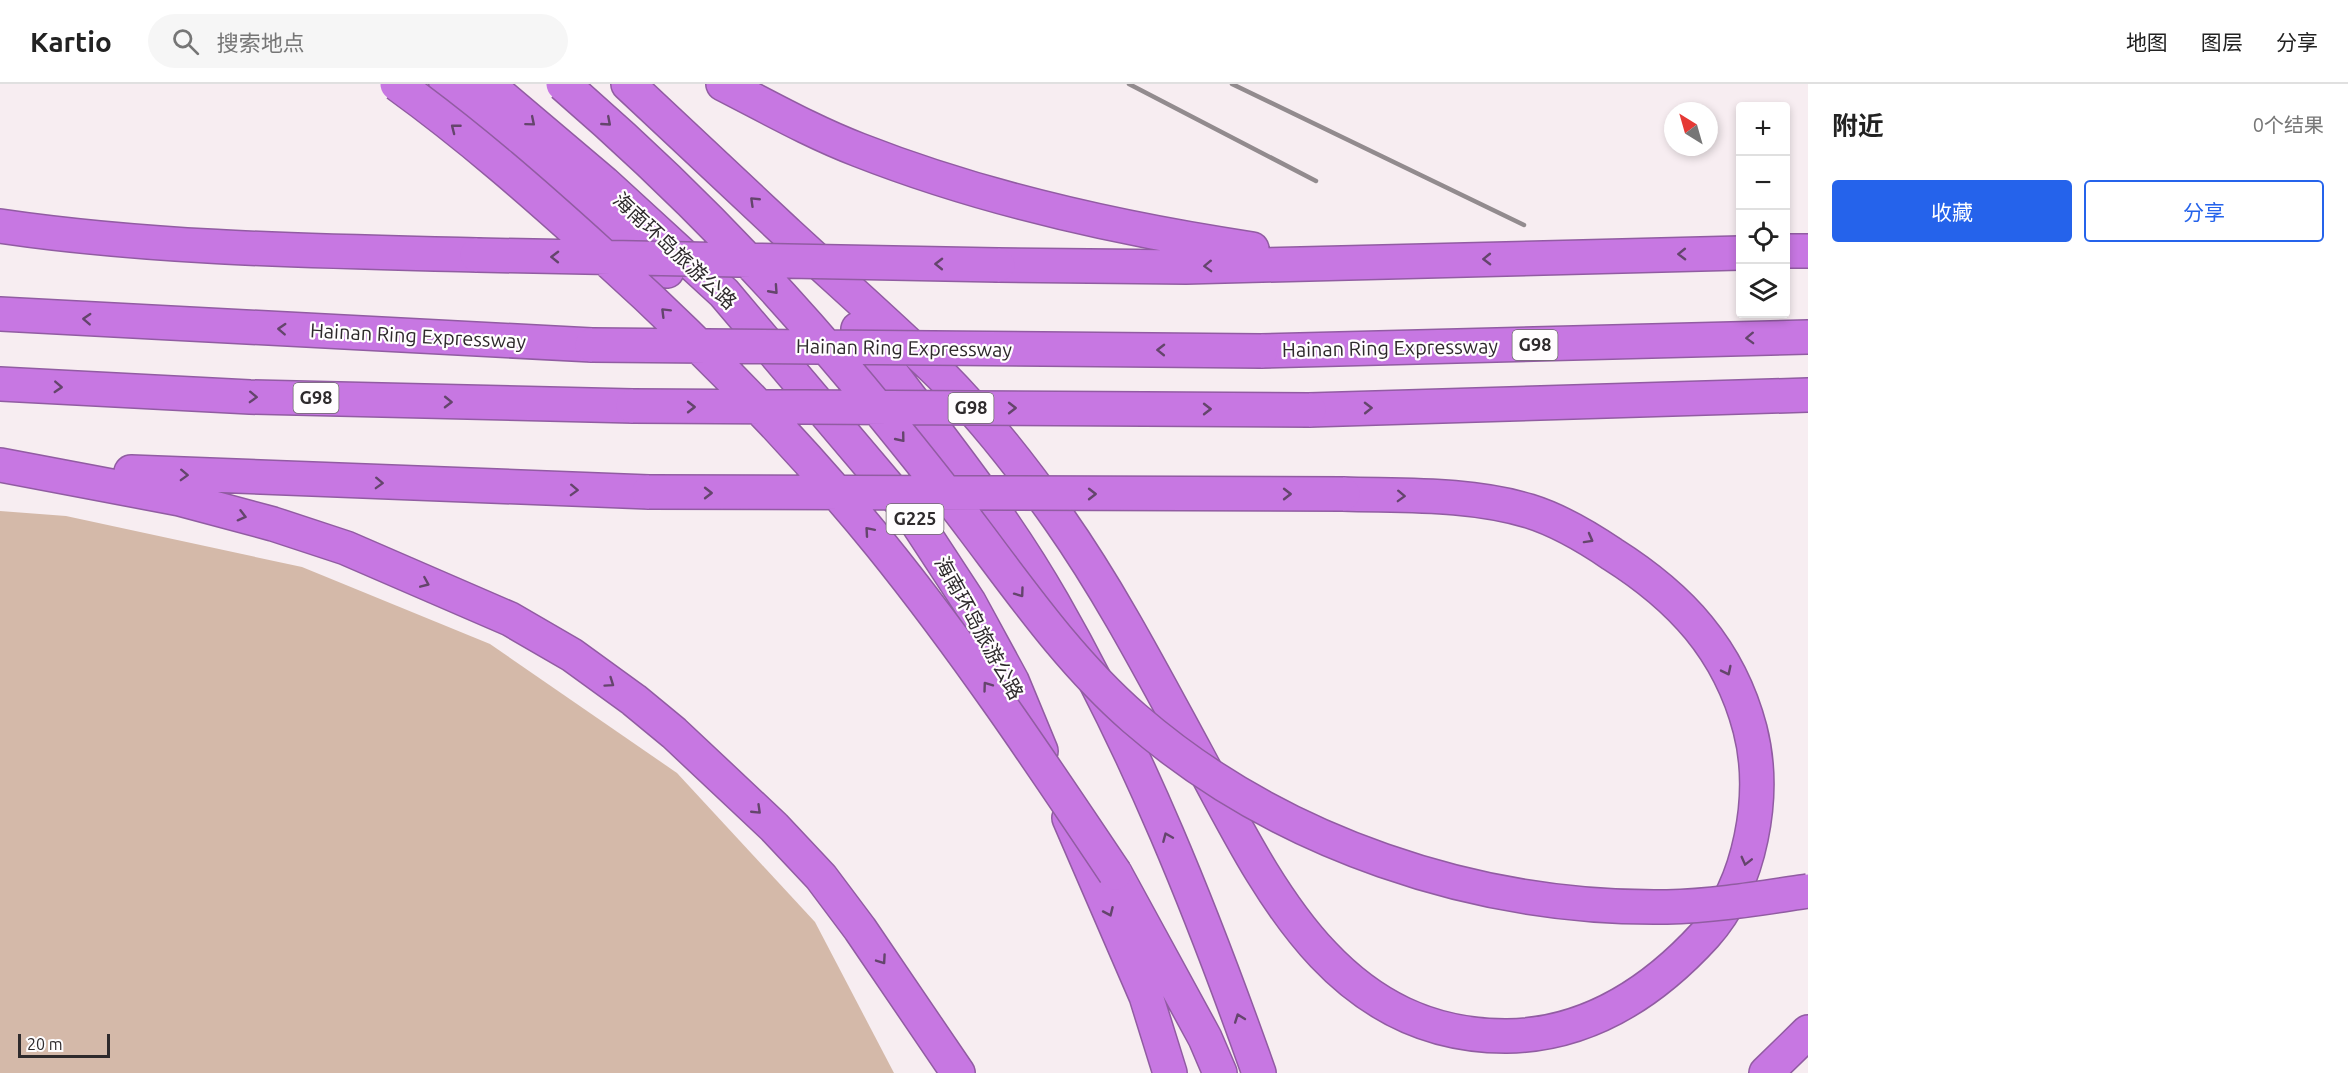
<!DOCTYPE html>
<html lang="zh">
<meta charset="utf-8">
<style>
:root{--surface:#fff;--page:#f6f6f6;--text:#222;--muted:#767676;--line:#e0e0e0;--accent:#2563eb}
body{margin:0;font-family:Ubuntu,"Noto Sans SC",sans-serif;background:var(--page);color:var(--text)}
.controls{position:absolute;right:18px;top:18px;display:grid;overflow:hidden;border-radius:6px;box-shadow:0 3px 9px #0003}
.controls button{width:54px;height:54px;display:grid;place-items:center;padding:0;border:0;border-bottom:2px solid var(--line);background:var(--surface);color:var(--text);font:30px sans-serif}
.compass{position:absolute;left:1664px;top:18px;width:54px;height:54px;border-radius:50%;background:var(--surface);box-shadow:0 3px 9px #0003;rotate:323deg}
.scale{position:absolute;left:18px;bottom:15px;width:92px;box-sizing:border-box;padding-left:6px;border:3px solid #2e2a2c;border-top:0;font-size:16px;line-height:21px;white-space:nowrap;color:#2e2a2c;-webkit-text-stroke:4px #fffdfe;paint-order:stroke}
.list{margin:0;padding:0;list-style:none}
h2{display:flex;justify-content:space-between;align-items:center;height:78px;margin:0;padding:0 24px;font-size:26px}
h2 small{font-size:20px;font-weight:400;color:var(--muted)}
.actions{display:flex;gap:12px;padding:18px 24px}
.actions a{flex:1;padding:14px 0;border:2px solid var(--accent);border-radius:6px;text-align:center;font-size:21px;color:var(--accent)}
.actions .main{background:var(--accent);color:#fff}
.icon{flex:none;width:33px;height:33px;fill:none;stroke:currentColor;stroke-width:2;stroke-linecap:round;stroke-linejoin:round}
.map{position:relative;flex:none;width:1808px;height:989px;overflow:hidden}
header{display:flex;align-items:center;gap:36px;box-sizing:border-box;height:84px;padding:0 30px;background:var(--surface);border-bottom:2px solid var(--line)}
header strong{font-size:28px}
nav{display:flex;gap:33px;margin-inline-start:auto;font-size:21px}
.search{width:420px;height:54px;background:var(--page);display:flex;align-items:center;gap:15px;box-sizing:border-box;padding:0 21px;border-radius:33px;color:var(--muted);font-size:22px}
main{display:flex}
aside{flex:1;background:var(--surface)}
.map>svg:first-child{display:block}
</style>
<header>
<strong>Kartio</strong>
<div class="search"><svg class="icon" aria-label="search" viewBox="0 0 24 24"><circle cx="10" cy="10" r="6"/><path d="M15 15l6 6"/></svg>搜索地点</div>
<nav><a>地图</a><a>图层</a><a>分享</a></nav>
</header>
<main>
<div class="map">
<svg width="1808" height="989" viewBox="0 0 1808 989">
<rect width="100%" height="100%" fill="#f7edf1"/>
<path fill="#d4b9a9" d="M0,427l66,5 236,51 188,77 187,129 138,149 79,151h-894z"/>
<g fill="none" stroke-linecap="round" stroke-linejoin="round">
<g stroke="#915ca2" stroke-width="36">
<path id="highway" d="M446,0l221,187
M487,0l117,99 120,110 188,222 57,87 43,79 29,70
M628,0l159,149 13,19
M723,0c45,23 89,48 136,66 125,49 260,79 393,99
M0,142c157,23 318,25 477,29
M787,149c51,47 103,93 153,141 42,42 85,97 119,145 52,74 94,155 137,234 70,130 139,284 311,283 80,-1 146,-44 198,-101 46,-51 62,-140 45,-206 -21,-80 -70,-132 -138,-175 -25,-17 -54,-34 -83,-43 -60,-18 -125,-15 -186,-17
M1786,167h22
M998,181l188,2 554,-14
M0,230l592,31
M858,245c66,89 140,177 195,274 85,148 149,309 206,470
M1261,267l547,-14
M0,300l250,13 383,9
M1309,326l499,-15
M0,381l180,34 93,25 73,24 164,71 62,36 62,45 40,33 100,94 47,50 39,52 98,144
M131,388l518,20
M1069,734l77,178 24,77
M1115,789l90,165 15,35
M1766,989l42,-41"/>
</g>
<use href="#highway" stroke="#c777e2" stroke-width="33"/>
<path stroke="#928b8e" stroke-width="4.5" d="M1129,0l187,97
M1232,0l292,141"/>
<g stroke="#915ca2" stroke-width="36" stroke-linecap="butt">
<path id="highway-bridge" d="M397,0c72,52 138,110 203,169 100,90 195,187 280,291 85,105 160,217 235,329
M563,0c108,93 208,195 299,305 38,46 77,94 113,142 49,65 97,133 159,187 144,125 343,192 533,189 47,-1 94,-9 141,-16
M477,171l521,10
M592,261l669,6
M633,322l676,4
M649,408l694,2"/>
</g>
<use href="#highway-bridge" stroke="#c777e2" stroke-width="33"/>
</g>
<defs><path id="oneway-chevron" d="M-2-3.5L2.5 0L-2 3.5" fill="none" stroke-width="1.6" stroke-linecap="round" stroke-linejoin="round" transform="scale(1.5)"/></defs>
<g stroke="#64456c">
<use href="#oneway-chevron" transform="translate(531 38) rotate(40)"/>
<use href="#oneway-chevron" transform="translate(607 38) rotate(41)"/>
<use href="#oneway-chevron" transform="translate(455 44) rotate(-142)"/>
<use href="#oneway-chevron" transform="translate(754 117) rotate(-136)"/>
<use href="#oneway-chevron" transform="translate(1682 170) rotate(179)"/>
<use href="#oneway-chevron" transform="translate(555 173) rotate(-179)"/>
<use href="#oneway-chevron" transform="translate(1487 175) rotate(179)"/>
<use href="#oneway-chevron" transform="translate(939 180) rotate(-179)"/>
<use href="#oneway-chevron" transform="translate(1208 182) rotate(178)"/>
<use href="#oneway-chevron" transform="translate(774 206) rotate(48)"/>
<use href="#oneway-chevron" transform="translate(665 228) rotate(-135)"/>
<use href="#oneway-chevron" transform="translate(87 235) rotate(-177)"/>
<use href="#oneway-chevron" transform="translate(282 245) rotate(-177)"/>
<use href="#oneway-chevron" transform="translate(1750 254) rotate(178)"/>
<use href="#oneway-chevron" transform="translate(1161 266) rotate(-179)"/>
<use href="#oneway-chevron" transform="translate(58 303) rotate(3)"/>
<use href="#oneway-chevron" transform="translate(253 313) rotate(2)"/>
<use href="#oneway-chevron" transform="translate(448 318) rotate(1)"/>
<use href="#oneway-chevron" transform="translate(691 323)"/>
<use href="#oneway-chevron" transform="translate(1012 324)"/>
<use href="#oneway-chevron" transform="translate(1368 324) rotate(-1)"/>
<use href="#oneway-chevron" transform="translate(1207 325)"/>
<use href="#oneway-chevron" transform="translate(901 354) rotate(51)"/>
<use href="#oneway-chevron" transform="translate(184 391) rotate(2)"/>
<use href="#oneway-chevron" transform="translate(379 399) rotate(2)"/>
<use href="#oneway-chevron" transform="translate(574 406) rotate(2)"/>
<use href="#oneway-chevron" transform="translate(708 409)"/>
<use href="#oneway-chevron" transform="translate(1092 410)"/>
<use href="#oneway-chevron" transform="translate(1287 410)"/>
<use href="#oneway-chevron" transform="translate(1401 412) rotate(2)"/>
<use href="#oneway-chevron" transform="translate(242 432) rotate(15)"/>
<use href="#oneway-chevron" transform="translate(869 447) rotate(-131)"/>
<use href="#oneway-chevron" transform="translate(1589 455) rotate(29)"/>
<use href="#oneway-chevron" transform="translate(425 499) rotate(23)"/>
<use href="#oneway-chevron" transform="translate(1020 509) rotate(54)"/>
<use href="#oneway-chevron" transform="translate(1727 587) rotate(64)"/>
<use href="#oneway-chevron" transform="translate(610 599) rotate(35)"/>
<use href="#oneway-chevron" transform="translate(987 602) rotate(-126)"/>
<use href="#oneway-chevron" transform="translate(757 726) rotate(44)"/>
<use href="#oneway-chevron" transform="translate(1167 753) rotate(-113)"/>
<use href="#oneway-chevron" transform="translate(1746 777) rotate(104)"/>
<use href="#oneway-chevron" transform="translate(1109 828) rotate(66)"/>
<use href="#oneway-chevron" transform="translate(882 876) rotate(55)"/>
<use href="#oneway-chevron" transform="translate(1239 934) rotate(-110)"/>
</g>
<g text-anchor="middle" stroke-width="4.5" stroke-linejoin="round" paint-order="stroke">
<g fill="#fffdfe" stroke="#6d696b" stroke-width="1.5">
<rect x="1512.5" y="246" width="45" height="30" rx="4.5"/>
<rect x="293.5" y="299" width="45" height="30" rx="4.5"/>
<rect x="948.5" y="309" width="45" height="30" rx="4.5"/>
<rect x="886.5" y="420" width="57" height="30" rx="4.5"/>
</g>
<g font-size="18" font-weight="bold" fill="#2e2a2c">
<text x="1535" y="267">G98</text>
<text x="316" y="320">G98</text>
<text x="971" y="330">G98</text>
<text x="915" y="441">G225</text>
</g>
<g font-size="20" fill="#2e2a2c" stroke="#fffdfe">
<text transform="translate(675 167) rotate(43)" y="7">海南环岛旅游公路</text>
<text transform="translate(418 252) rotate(3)" y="7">Hainan Ring Expressway</text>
<text transform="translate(904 264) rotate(1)" y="7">Hainan Ring Expressway</text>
<text transform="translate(1390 264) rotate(-1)" y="7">Hainan Ring Expressway</text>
<text transform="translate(979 544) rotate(61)" y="7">海南环岛旅游公路</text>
</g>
</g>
</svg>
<div class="controls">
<button>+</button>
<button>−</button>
<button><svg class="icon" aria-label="locate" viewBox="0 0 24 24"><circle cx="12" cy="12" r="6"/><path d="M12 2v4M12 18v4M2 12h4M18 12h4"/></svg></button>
<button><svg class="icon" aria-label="layers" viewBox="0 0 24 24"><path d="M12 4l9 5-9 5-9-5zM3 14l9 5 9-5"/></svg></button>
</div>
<svg class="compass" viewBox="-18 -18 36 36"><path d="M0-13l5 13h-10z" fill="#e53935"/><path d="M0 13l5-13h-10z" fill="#767676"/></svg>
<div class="scale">20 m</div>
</div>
<aside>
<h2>附近<small>0个结果</small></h2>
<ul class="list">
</ul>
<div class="actions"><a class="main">收藏</a><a>分享</a></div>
</aside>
</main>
